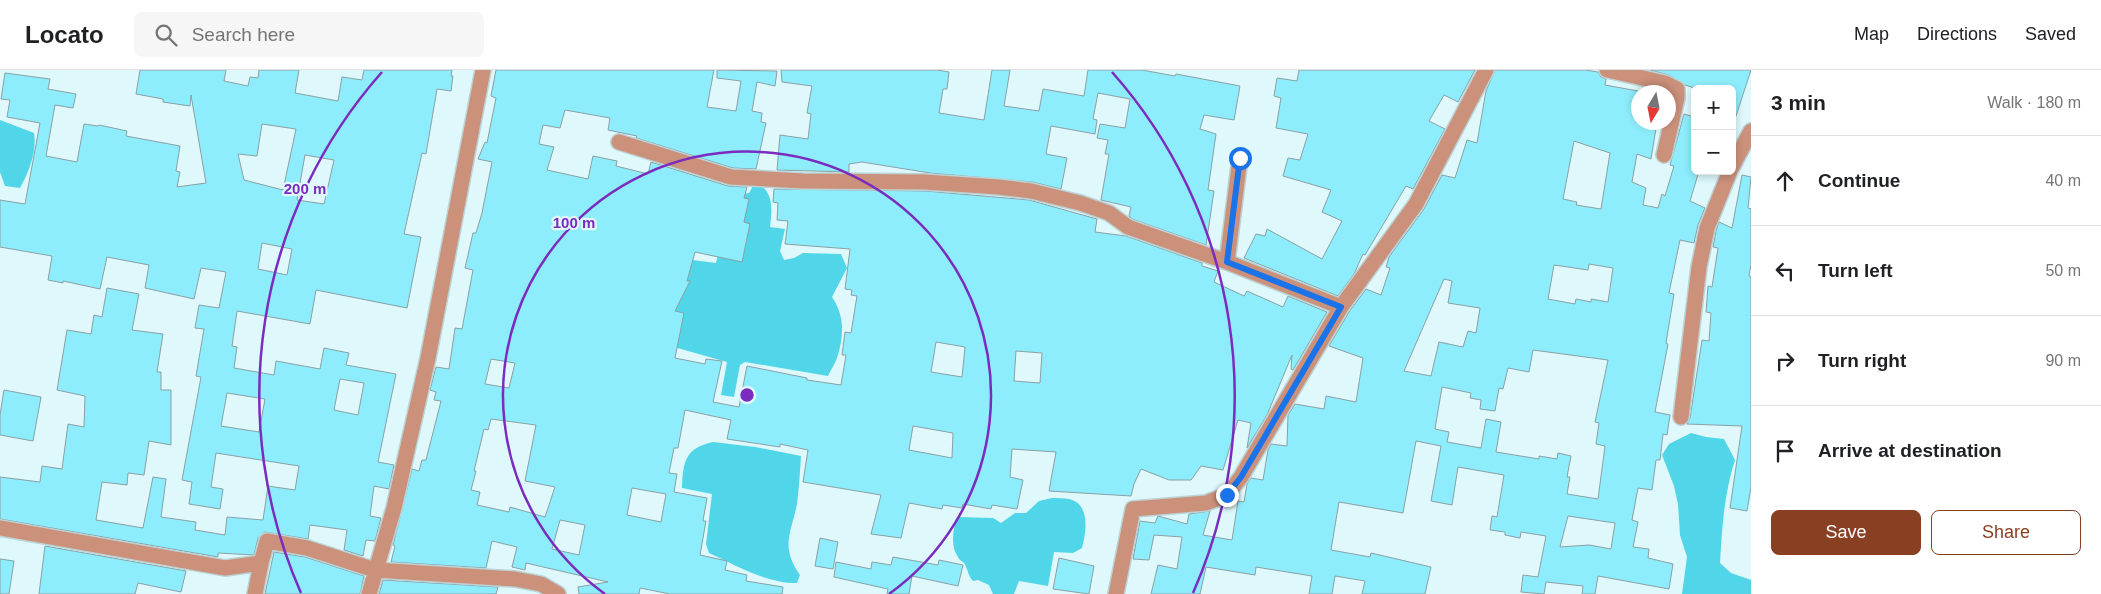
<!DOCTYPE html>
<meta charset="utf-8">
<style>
:root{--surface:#fff;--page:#f6f6f6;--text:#202124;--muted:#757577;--line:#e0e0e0;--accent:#883f22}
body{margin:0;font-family:Arial,sans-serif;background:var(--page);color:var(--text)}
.controls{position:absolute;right:15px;top:15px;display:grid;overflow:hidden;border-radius:8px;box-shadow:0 2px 8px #0003}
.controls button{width:45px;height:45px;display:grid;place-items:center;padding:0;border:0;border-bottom:1px solid var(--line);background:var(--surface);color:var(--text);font:25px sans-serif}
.compass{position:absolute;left:1631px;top:15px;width:45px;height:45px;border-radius:50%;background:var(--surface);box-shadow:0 2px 8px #0003;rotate:190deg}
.stop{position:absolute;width:15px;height:15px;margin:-11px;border:4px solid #1a73e8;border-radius:50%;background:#fff}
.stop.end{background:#1a73e8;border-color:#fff;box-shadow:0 1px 5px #0008}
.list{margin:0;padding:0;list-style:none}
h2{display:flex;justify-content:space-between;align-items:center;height:65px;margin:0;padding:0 20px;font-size:21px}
h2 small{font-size:16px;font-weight:400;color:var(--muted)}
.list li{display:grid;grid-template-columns:32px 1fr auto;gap:15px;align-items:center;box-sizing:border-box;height:90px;padding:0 20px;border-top:1px solid var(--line)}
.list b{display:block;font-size:19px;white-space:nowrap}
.list em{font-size:16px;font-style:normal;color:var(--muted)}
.actions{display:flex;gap:10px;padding:15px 20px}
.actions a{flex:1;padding:11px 0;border:1px solid var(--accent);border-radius:8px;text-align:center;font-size:18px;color:var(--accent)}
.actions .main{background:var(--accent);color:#fff}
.icon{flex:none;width:28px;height:28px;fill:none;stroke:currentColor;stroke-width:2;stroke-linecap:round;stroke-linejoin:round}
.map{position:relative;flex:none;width:1751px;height:524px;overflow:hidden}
header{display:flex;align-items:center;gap:30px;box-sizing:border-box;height:70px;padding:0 25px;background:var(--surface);border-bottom:1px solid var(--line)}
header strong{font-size:24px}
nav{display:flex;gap:28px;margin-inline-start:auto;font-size:18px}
.search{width:350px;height:45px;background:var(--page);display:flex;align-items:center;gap:12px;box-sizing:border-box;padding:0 18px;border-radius:8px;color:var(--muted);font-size:19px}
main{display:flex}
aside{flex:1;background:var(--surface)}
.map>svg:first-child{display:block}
</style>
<header>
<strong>Locato</strong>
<div class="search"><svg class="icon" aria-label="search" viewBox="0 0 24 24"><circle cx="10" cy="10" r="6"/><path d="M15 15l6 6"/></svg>Search here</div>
<nav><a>Map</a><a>Directions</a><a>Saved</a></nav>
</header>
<main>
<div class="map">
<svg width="1751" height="524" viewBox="0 0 1751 524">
<rect width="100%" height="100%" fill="#def8fc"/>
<path fill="#51d5e8" d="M0,50l34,13c3,19 -5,39 -14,55l-15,-2 -5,-14z
M759,114c15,10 13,26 11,43l15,2 -5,22 4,9 10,-2 9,-5 38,1 6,14 -15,29c13,19 12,39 5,61 -2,6 -6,11 -9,18l-83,-14 -5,3 -6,32 -13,-2 6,-33 -60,-17 10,-87 39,5 17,-68 16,-2 4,-7z
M1691,363l15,4 18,2 11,21c-11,34 -13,68 -15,103l11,10 20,7v14h-69l5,-37 -7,-22 -2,-31 -4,-18 -12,-31 7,-11z
M713,372l42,5 46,9c-1,16 -2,32 -4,48 -6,30 -17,42 3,71l-3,8c-29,1 -62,-18 -88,-30l-3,-9 6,-50 -30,-6c1,-26 3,-40 31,-46z
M1052,428c6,0 12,0 17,1 22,5 17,34 13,49l-9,5 -19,-1 -6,34 -29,-5 -5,13h-21l-4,-9 -11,-5 -5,1c-5,-5 -5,-12 -9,-18 -3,-3 -4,-2 -6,-6 -8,-11 -5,-28 -1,-40l36,1 8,5 14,-10h11l13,-12z"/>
<path fill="#8eedfc" stroke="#89a1a5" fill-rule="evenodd" d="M140,0h86l-2,11 24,5 2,-9 8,1 1,-8h40l-4,23 43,8 4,-24 20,3 2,-10h88l-1,6h2l-2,15 -14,-2 -11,65 -4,-1 -18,81 17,3 -14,71 -91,-18 -6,34 -73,-13 -5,35 5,1 -3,21 40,7 2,-14 44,8 4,-21 25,5 -3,12 50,9 -18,88 16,3 -5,24 -15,-3 -4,30 11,2 -6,23 -9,-1 -3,16 -19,-6 3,-20 -37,-5 -2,14 -43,-7 -7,6 -4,17 -36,-2v4l-218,-38v-42l40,5 2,-16 20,3 6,-45 16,3 1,-31 -28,-6 10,-60 24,4 3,-19 8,2 5,-29 32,6 -7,36 31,4 -6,38h4v18h10v55l-22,-4 -5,34 -16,-2 -1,12 -25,-3 -6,38 47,8 10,-51 13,2 -5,38 35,5 -1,8 30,5 2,-18 36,3 5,-34 27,4 4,-24 -83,-13 -5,34 12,2 -3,20 -31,-5 3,-22 -10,-2 19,-103 -5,-1 8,-47 -9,-1 4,-23 20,3 7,-36 -25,-4 -7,31 -49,-11 4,-23 -42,-8 -7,32 -37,-8v2l-15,-3 4,-24 -52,-9v-47l25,4 15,-81 -33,-6 3,-17 -9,-1 4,-26 45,6 -2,10 28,5 -3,14 -18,-3 -9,51 31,6 7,-38 14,2 1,-1 28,6 -1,5 54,10 -4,25 4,1 -3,15 29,-4 -15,-88 -1,11 -27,-4v-3l-27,-5zM262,54l34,5 -13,61 -39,-10 -6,-26 19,2zM305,85l29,5 -10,44 -27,-4zM262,173l30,6 -5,26 -29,-6zM340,309l24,4 -6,32 -24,-5zM227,323l38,6 -6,33 -38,-6z
M496,0h218l-7,37 29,4 5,-30 -24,-3v-8l60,1 -2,15 -18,-4 -5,29 10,2 -1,9 5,1 -10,46 -23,-1 -97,-30 1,-2 -29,-6 2,-12 -45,-8 -5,18 -17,-3 -4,19 15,3 -7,23 41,9 5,-23 24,5 -1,5 32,8 3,-12 77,24 19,1 -3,11 5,1 -5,23 6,2 -8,38 -47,-10 -8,29h3l-15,30 9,2 -9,45 30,6 1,-5 16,2 -9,41 26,5 8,-41 60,12v2l34,5 5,-30h-4l3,-23 6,1 6,-37 -6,-1 1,-5 -7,-1 5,-40 -65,-5 3,-23 -11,-1 1,-17 -5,-1 1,-13 151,2 104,9 68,19 -2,13 31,4 76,27v3l16,5 -4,11 30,14 3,-5 36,16 5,-11 39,16 -34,58 -2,-1 1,-14 -25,60 -20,33 4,-25 -13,-3 -15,50 -22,-4 -10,14h-22l-28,-11 -7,15 -3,12 -82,-5 7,-39 -44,-3 -2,28 13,3 -6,29 -25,-4 -1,4 -28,-5 -1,4 -19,-3 -1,4 -33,-6 -8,35 -30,-4 10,-39 -78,-13 5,-32 -28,-6v3l-53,-8 4,-19 -46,-10 -7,38h-4l-5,25 8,1 -3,18 33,6 -4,23h3l-6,34 27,6 -2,9 22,5 -1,6 37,6 -1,7h-112l-30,-6 -1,6h-60l-1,-7 30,-5 -82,-19 -1,7 -13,-3 5,-20 -25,-6 -6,27 -95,-6 4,-16 -2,-1 19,-76 7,2 3,-11h4l15,-59 -7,-1 2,-8 -6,-2 6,-23 13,2 6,-41 7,1 11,-59 -8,-2 8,-35h3l6,-20 10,-51 -14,-3 7,-17 2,1 9,-45 -5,-2zM936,272l29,5 -3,30 -31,-5zM1016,281l26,2 -2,30 -26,-2zM491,289l24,4 -6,25 -24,-4zM491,349l45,6 -11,56 30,6 -10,30 -35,-10 -1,5 -32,-7 3,-13 -9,-2 5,-19h-2l10,-42 4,1zM913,356l40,7 -1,25 -43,-8zM632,418l34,6 -5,28 -34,-7zM560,450l25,5 -6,30 -27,-6z
M781,0h156l12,2 -2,17h-4l-4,24 45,7 8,-50h18l-6,36 35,5 4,-22 41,7 4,-26h54l33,6 1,-2 64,12 -6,34 -30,-5 -4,14 16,5 -8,56 6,1 -8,54 -74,-26 -3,-3 2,-9 -30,-7 8,-46h-4l3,-14 -11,-2 3,-14 25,4 5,-29 -32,-6 -5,26 4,1 -2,14 -44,-8 -5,28 21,4 -6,31 -29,-7 -102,-9 -68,-11 -13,2v8l-72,-2 3,-35 28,4 3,-25 -4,-1 5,-27 -30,-4z
M1299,0h176l-17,32 -14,-7 -15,26 16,8 -32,60 -7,-3 -41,69 -2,-1 -9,20 -16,22 -94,-38 12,-24 9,2 2,-7 55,30 20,-38 -20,-9 9,-22 -48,-14 5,-18 12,2 8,-26 -32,-6 5,-30 -7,-2 3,-18 20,3z
M1495,0h90l13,2 3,5 5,2 -1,6 33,6v31h19l-6,37 -14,-5 -5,28 14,6 -3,17 15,3 4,-14 3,2 9,-30 -4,-1 14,-51 11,3v54h4l-9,30 15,7 -7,17 -4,18 -14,-3 -11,53 5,1 -8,49 2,1 -13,68 15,3 -3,20 -4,-1 -3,26h-4l-4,30 -14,-2 -6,32 6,2 -5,25 16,2 -1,9 25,6 -4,25 -71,-13 -3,18h-13l1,-8 -37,-4 -2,12 -23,-2 2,-17 15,2 8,-41 -25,-4 -1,6 -15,-3v-3l-15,-2 2,-14 5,1 7,-42 -46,-8 -6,38 -21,-4 10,-55 -25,-5 -13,72 -64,-11 -8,48 39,7 1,-4 60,14 -6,27h-63l3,-13 -30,-5 -3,18h-23l3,-18 -56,-9 -1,8 -49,-8 -6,27h-49l7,-29 19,4 5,-32 -28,-2 -5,25 -16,-1 7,-38 15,2 3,-7 29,8 2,-10 21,-3 -7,24 29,5 6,-39 6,1 3,-18 4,-6 12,2 5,-30 3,-6 16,2 1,-31 7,-11 29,5 2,-13 30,6 7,-44 -34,-12 20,-34 17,-23 15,6 9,-27 -4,-1 3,-10 35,-48 18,-34 13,3 12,-38 10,3 9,-52zM1574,71l36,12 -9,56 -25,-4 1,-3 -14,-3zM1589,194l24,4 -5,34 -17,-3v3l-15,-3 -1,5 -27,-5 6,-34 34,5zM1444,209l8,2 -4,22 32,5 -4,25 -8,-2 -5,16 -24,-5 -8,34 -27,-5zM1533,280l75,10 -13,62 4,1 -3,21 9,2 -7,53 -31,-5 3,-17h-3l4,-21 -13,-3 -1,6 -18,-3v3l-43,-7 5,-30 -15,-3 -5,29 -34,-6 2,-10 -14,-3 7,-42 29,6 -1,5 11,2 -1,9 15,2 4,-23 4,1 5,-21 21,4zM1568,446l47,7 -4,26 -22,-4 -29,2z
M1650,0h101l-16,49 -3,-1v-29h-35l-12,-4 -16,-10z
M1742,105l9,2 -3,31 3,1v55l-2,12 2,1v210l-4,24 -17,-3 12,-82 -55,-2 3,-6 12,-78 7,1 2,-28 -5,-1 2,-26 4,1 6,-39 -5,-1 3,-16 3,-9 13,6z
M4,320l37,7 -8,44 -33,-6v-20z
M820,468l18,4 -5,27 -18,-3z
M45,476l141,25 -5,21 -43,-9 -3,11h-96z
M274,482l31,5 59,19 -4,18h-95z
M893,487l45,8 1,-5 24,5 -5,21 -46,-10 -3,18h-22l1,-5 -54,-12 2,-15 35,7 1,-7 19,3z
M1059,488l35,8 -5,28 -36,-5z
M0,489l14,2 -5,33h-9z
M383,510l115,7 -2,7h-117z"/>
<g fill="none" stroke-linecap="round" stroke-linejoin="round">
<g stroke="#bcd3d6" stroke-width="18">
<path id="minor" d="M1607,0l58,13 12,6v9l-13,57
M619,72l112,35 72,4 122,1 73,5 33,4 49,12 29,10 19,14 99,35 114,45
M1732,97l19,-36
M1227,192l13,-104
M1681,347l18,-150 8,-39 23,-57
M0,458l225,40 36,-5 6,-22 40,7 68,22 140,9 26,5 17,10
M255,524l6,-31
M369,524l25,-86 34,-150 55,-288
M1116,524l17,-85 73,-6 21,-8 14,-18 100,-170 75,-103 70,-134"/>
</g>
<use href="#minor" stroke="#cc917b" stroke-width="15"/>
</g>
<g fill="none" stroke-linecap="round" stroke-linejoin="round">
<path stroke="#1a73e8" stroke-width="6" d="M1227,425l14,-18 100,-170 -114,-45 13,-104"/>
</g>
<g fill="none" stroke="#7b2cbf" stroke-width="2.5">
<path d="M605 524A244 244 0 1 1 889 524"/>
<path d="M301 523A488 488 0 0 1 382 2M1112 2A488 488 0 0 1 1193 523"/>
</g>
<circle cx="747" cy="325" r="8" fill="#7b2cbf" stroke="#def8fc" stroke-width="2.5"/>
<g font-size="15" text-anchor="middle" font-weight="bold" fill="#7b2cbf" stroke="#def8fc" stroke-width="4.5" stroke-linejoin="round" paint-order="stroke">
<text x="305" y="124">200 m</text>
<text x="574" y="158">100 m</text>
</g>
</svg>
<div class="controls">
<button>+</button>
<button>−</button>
</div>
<svg class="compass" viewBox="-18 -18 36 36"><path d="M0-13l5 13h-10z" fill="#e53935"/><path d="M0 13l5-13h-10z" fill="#757577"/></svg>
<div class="stop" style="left:1240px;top:88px"></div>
<div class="stop end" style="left:1227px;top:425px"></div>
</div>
<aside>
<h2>3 min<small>Walk · 180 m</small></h2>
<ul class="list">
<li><svg class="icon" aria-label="ahead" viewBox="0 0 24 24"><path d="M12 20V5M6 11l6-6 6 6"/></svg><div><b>Continue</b></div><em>40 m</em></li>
<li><svg class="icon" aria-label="left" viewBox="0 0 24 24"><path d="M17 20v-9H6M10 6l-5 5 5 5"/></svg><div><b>Turn left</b></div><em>50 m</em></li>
<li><svg class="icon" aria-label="right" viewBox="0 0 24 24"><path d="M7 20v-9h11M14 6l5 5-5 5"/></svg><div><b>Turn right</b></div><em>90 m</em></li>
<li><svg class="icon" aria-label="arrive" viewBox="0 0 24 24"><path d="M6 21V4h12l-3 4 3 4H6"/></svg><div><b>Arrive at destination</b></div></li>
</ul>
<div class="actions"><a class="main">Save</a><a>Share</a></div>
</aside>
</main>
